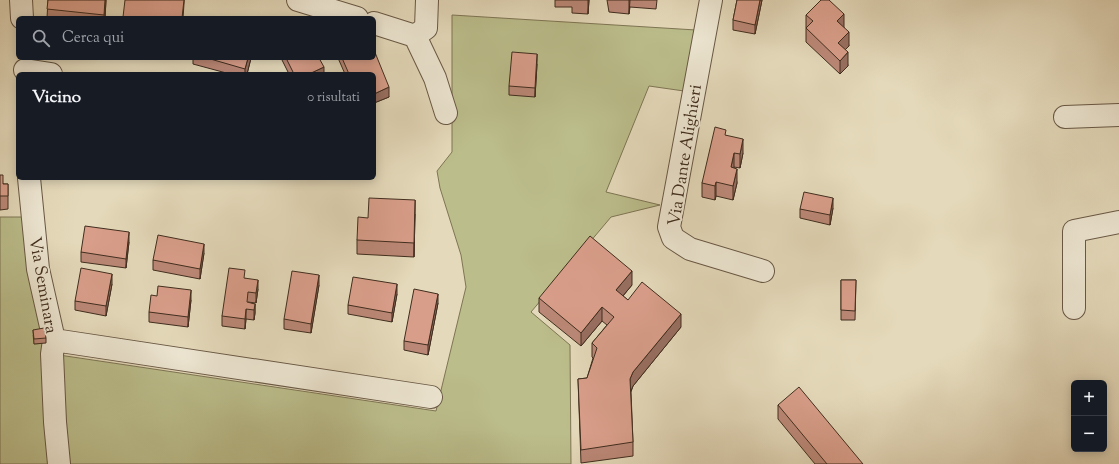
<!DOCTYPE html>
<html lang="it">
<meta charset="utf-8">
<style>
:root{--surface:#171b24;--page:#242831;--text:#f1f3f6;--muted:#9ea1a6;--line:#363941}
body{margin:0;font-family:"Sorts Mill Goudy",serif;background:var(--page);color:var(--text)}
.controls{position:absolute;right:12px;bottom:12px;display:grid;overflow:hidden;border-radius:6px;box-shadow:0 2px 10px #0003}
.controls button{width:36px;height:36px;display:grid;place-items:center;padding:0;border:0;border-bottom:1px solid var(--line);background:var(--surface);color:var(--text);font:20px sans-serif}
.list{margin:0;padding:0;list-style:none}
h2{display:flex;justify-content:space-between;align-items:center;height:52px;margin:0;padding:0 16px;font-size:17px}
h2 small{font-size:13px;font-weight:400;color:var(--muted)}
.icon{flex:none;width:22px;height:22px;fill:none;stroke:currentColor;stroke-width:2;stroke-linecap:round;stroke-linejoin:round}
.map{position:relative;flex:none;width:1119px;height:464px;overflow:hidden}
.search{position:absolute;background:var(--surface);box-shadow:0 2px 10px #0003;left:16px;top:16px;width:360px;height:44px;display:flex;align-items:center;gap:10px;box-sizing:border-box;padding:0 14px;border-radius:6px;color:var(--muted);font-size:15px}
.panel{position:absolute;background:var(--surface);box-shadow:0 2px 10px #0003;left:16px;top:72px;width:360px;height:108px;border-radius:6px}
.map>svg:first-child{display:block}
</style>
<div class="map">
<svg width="1119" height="464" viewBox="0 0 1119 464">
<rect width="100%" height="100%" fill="#e4d9ba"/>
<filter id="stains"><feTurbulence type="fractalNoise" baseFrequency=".005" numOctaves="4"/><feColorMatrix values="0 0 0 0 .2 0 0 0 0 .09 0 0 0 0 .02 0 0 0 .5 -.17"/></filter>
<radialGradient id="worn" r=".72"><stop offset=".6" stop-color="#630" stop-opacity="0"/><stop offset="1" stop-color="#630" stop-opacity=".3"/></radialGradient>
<path fill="#bbbd8b" stroke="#7e7554" d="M452,15l244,15 -12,61 -35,-5 -43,106 54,13 -49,12 -80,95 39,33 1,119h-505l-7,-109 377,56 30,-124 -5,-32 -21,-67 -3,-17 15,-19z
M0,217h24l20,116 -11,2 1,9 12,-1 6,121h-52z"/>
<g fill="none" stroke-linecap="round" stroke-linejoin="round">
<g stroke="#695845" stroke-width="24">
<path id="minor" d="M21,0l1,18
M298,0l59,18
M711,0l-42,227 4,11 17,11 73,22
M374,23l41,13 11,-8 1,-28
M415,36l20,42 11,35
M25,70l26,4
M1065,117l54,-2
M29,178l9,91 16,71 -2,14 3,68 4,42
M1074,308v-77l45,-9
M54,340l377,57"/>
</g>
<use href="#minor" stroke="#ede6d2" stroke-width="22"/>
</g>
<path fill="#b87" stroke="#402d1e" d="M48,0h58l-1,18h-58z
M555,0h34l-1,14 -16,-1v-6h-17z
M607,0h50l-1,9 -26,-2 -1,7 -20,-2z
M737,0h25l-7,34 -22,-4v-10z
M806,15l38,12 5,19 -4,4 3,16 -8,8 -34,-32z
M193,58h58l-4,16h-17l-37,-10z
M281,58h38l5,16h-35z
M338,58h36l15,39 -15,6v-29h-29z
M537,64l-2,33 -26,-2v-9z
M726,135l17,18 -3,15 -6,-1v1l3,15 -4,17 -17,-4 -1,4 -13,-3v-14z
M0,175l3,9h5v25l-8,1z
M833,208l-3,17 -30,-7v-9z
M415,214l-1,43 -57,-3v-14l11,-22z
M129,242l-3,26 -45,-6v-10z
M204,253l-4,26 -47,-9v-10z
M245,278l13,11 -2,14 -8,-1v1l7,1v9l-1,7 -8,-1 -1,10 -23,-3v-10z
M841,280h15l-1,40h-14z
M112,284l-6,32 -31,-6v-9z
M319,285l-8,48 -27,-4v-10z
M632,285l-9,11 5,4 53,27 -48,59 -2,6 2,50v14l-52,7 -3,-84 9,-1 6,-20 -1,-1v-14l15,-18 -5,-4 -21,25 -42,-34v-14z
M397,294l-5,28 -44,-8v-9z
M191,300l-3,27 -39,-5v-10z
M438,303l-10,52 -24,-5v-9z
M33,330l13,8v5l-12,1z
M778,405l85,59h-48l-37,-45z"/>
<path fill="#986f61" stroke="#402d1e" d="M105,0h1l-1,18h-1z
M184,0v4l-1,14h-1z
M588,0h1l-1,14z
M629,0h1l-1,14z
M760,0h2l-7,34v-9z
M844,14v14l-7,-7z
M849,32v14l-11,11v-14z
M848,52v14l-8,8v-13z
M537,54v10l-2,33v-9z
M248,58h3l-4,16h-2v-5z
M324,67v7h-15z
M389,87v10l-15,6v-9z
M743,139v14l-3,15v-14z
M734,153v14l-3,14v-14z
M737,169v14l-4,17v-14z
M716,182v14l-1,4v-14z
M833,198v10l-3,17v-10z
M415,200v14l-1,43v-14z
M129,232v10l-3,26v-9z
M204,244v9l-4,26v-10z
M632,271v14l-16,19v-14z
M112,274v10l-6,32v-10z
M319,275v10l-8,48v-9z
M258,280v9l-2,14v-10z
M397,284v10l-5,28v-9z
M191,290v10l-3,27v-10z
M438,294v9l-10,52v-10z
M255,304v9l-1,7v-10z
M602,307v14l-21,25v-13z
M246,309v10l-1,10v-10z
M681,314v13l-48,59 -3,7v-14l3,-7z"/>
<path fill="#d99e8a" stroke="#402d1e" d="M48,0h57l-1,15 -57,-6z
M125,0h59l-2,18h-52l-7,-1z
M737,0h23l-5,25 -22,-5z
M821,0h8l15,14 -7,7 12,11 -11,11 10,9 -8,9 -34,-33 7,-7 -7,-6z
M374,50l15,37 -15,7v-20h-25l-7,-16h32z
M512,52l25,2 -2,34 -26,-2z
M207,58h41l-3,11z
M286,58h33l5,9 -15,7h-15z
M715,127l11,3 -1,5 18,4 -3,15 -6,-1 -3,14 6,2 -4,17 -17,-4 -1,4 -13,-3z
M0,175h3v9h5v12h-8z
M804,192l29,6 -3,17 -30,-6z
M369,198l46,2 -1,43 -57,-3 1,-23 10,1z
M85,226l44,6 -3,27 -45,-7z
M158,235l46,9 -4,25 -47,-9z
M590,236l42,35 -16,19 12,10 14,-18 39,32 -48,58 -3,7 3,63 -52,8 -3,-71 9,-1 10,-30 -5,-5 22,-26 -12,-10 -21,26 -42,-35z
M81,268l31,6 -6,32 -31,-5z
M229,268l16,2 -1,8 14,2 -2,13 -8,-1 -1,10 8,2 -1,6 -8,-1 -1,10 -23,-3z
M292,271l27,4 -8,49 -27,-5z
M353,277l44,7 -5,29 -44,-8z
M841,280h15l-1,31 -14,-1z
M158,286l33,4 -3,27 -39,-5 2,-17 6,1z
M414,289l24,5 -10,51 -24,-4z
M44,328l2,10 -12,1 -1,-9z
M799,387l64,77h-36l-49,-59z"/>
<g text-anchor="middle" stroke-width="4" stroke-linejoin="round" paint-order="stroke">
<g font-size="17" fill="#402d1e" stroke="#ede6d2">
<text transform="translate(684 155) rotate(-81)" y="6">Via Dante Alighieri</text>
<text transform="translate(44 285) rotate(80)" y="6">Via Seminara</text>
</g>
</g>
<rect width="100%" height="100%" filter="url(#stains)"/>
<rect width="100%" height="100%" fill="url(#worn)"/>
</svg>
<div class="controls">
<button>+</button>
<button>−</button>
</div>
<div class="search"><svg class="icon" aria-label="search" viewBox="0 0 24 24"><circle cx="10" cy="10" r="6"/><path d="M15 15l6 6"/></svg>Cerca qui</div>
<section class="panel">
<h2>Vicino<small>0 risultati</small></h2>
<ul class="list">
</ul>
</section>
</div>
